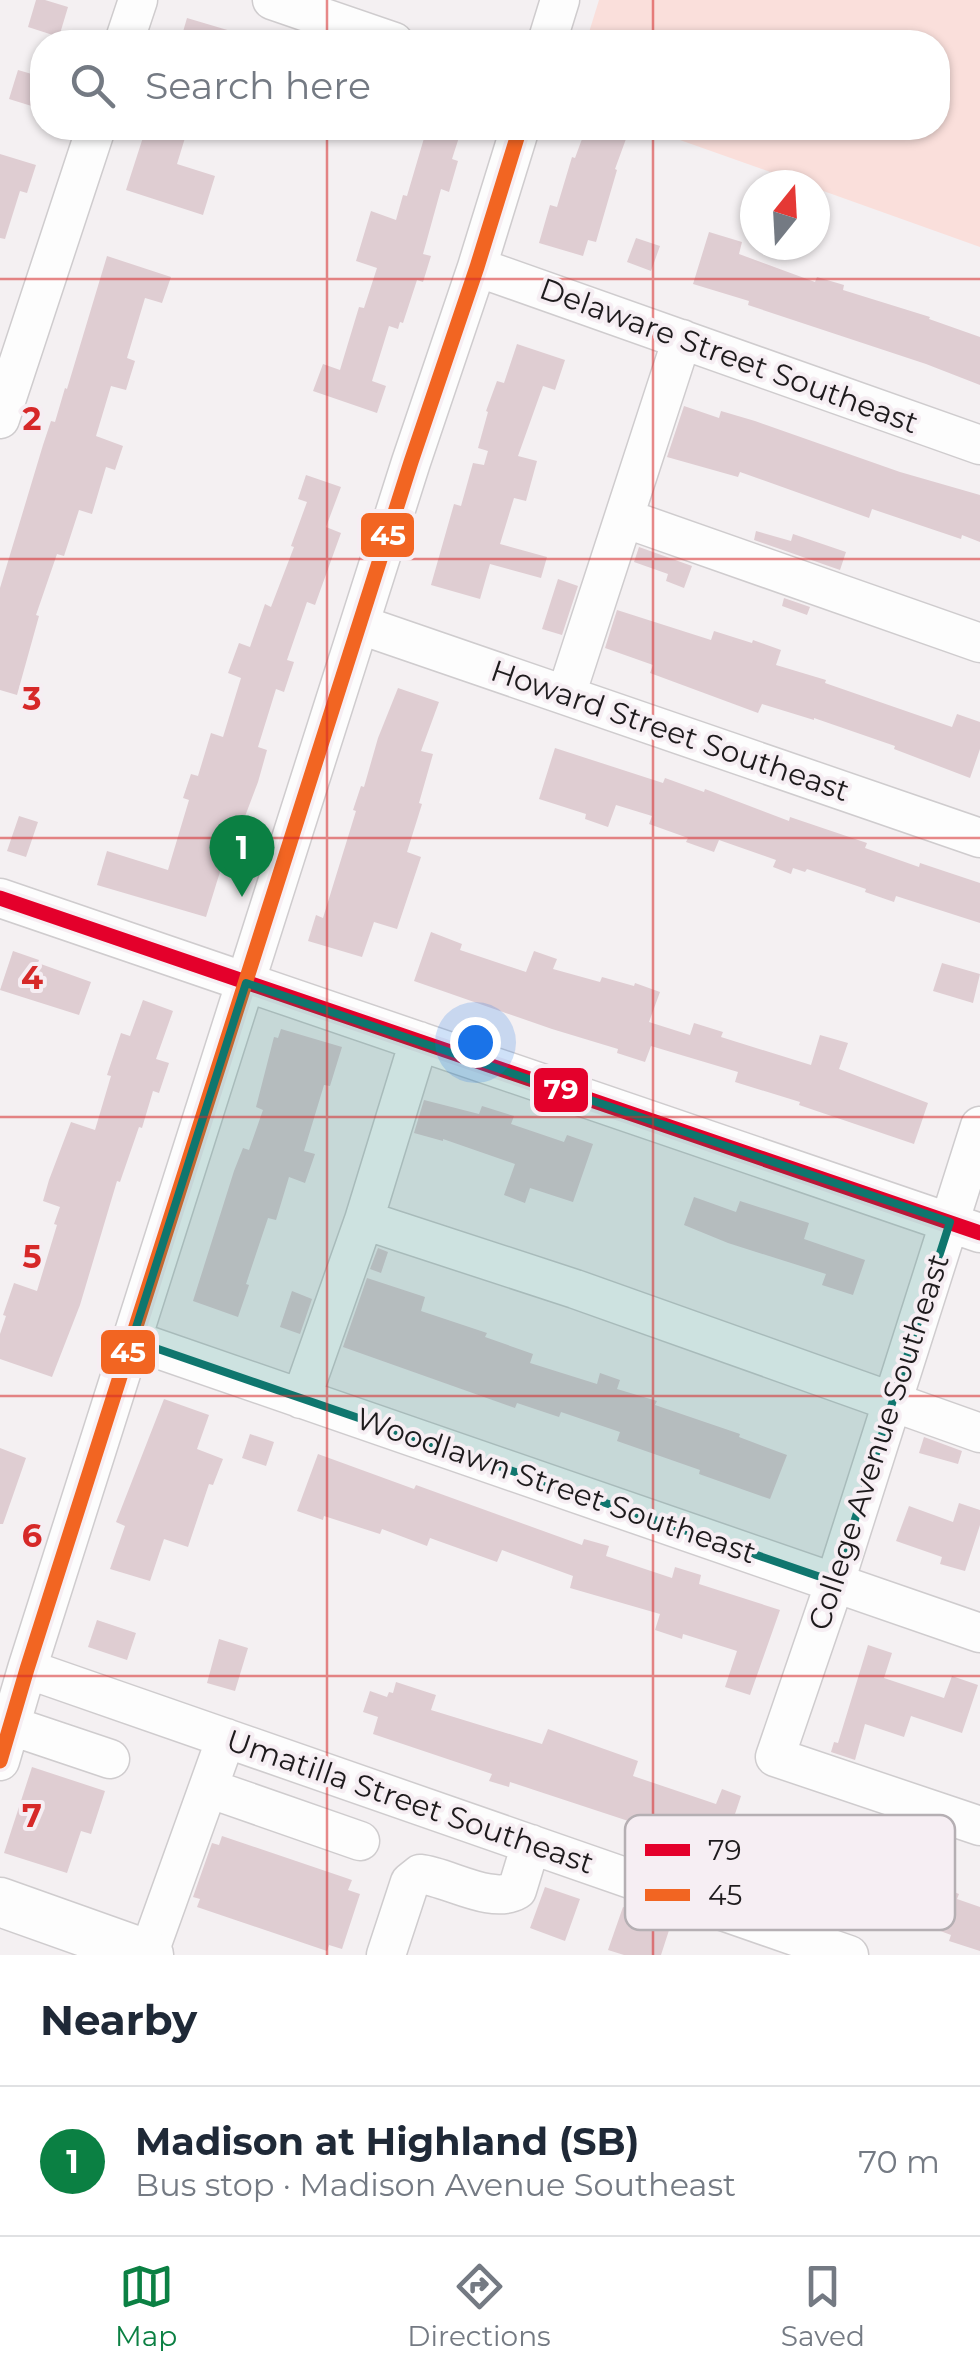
<!DOCTYPE html>
<meta charset="utf-8">
<style>
:root{--surface:#fff;--page:#f2f2f3;--text:#1f2937;--muted:#747a83;--line:#e0e1e3;--accent:#0b8043}
body{margin:0;font-family:Montserrat,sans-serif;background:var(--page);color:var(--text)}
.compass{position:absolute;left:740px;top:170px;width:90px;height:90px;border-radius:50%;background:var(--surface);box-shadow:0 2px 8px #0004;rotate:18deg}
.you{position:absolute;left:475px;top:1042px;width:35px;height:35px;margin:-25px;border:8px solid #fff;border-radius:50%;background:#1a73e8;box-shadow:0 0 0 15px #1a73e833}
.badge{display:grid;place-items:center;width:65px;height:65px;border-radius:50%;background:var(--accent);color:#fff;font-size:32px;font-weight:700}
.pin{position:absolute;translate:-50% -82px;filter:drop-shadow(0 2px 5px #0008)}
.pin::after{content:'';position:absolute;top:52px;width:35px;height:30px;background:inherit;clip-path:polygon(0 0,100% 0,50% 100%)}
.list{margin:0;padding:0;list-style:none}
h2{display:flex;justify-content:space-between;align-items:center;height:130px;margin:0;padding:0 40px;font-size:42px}
h2 small{font-size:32px;font-weight:400;color:var(--muted)}
.list li{display:grid;grid-template-columns:65px 1fr auto;gap:30px;align-items:center;box-sizing:border-box;height:150px;padding:0 40px;border-top:2px solid var(--line)}
.list b{display:block;font-size:38px;white-space:nowrap}
.list p{margin:0;font-size:32px;white-space:nowrap;color:var(--muted)}
.list em{font-size:32px;font-style:normal;color:var(--muted)}
.icon{flex:none;width:55px;height:55px;fill:none;stroke:currentColor;stroke-width:2;stroke-linecap:round;stroke-linejoin:round}
.map{position:relative;flex:none;width:980px;height:1955px;overflow:hidden}
.search{position:absolute;background:var(--surface);box-shadow:0 2px 8px #0004;left:30px;right:30px;top:30px;height:110px;display:flex;align-items:center;gap:25px;box-sizing:border-box;padding:0 35px;border-radius:40px;color:var(--muted);font-size:38px}
.sheet{height:280px;background:var(--surface)}
nav{display:flex;justify-content:space-around;align-items:center;box-sizing:border-box;height:140px;border-top:2px solid var(--line);background:var(--surface);font-size:28px;color:var(--muted)}
nav a{display:grid;justify-items:center;gap:5px}
nav .on{color:var(--accent)}
.map>svg:first-child{display:block}
</style>
<div class="map">
<svg width="980" height="1955" viewBox="0 0 980 1955">
<rect width="100%" height="100%" fill="#f4f0f2"/>
<path fill="#fadfdb" d="M599,0h381v247l-165,-59v-3h-8l-161,-57h292v-86h-352z"/>
<path fill="#dfcdd2" d="M36,0h9l23,7 -9,30 -31,-10z
M187,18l64,19v5h-71z
M18,70l24,7v14l-4,17 -29,-9z
M146,128h42l-11,36 38,12 -12,39 -77,-25z
M427,128h35l-10,31 6,2 -9,31 -8,-3 -18,65 8,2 -8,26 -6,-2 -14,43 -3,-1 -2,7 -9,-3 -17,55 14,5 -9,27 -64,-22 10,-27 17,6 19,-63 5,1 13,-40 -21,-7 15,-50 25,9 7,-25 4,1z
M586,128h44l-15,41 2,1 -21,72 -8,-2 -5,16 -44,-13 11,-38 7,2 15,-50 3,1z
M0,154l36,11 -9,28 -7,-2 -15,48 -5,-1z
M709,232l33,10 -3,12 76,28 2,-5 27,8 -1,5 87,27 -1,2 51,18v48l-54,-21 -178,-59 1,-4 -56,-17z
M636,238l24,8 -9,25 -24,-9z
M107,256l64,21 -9,26 -17,-5 -18,60 8,3 -9,29 -15,-4 -15,50 27,10 -8,24 -9,-3 -14,47 -13,-4 -15,46 -7,-2 -21,61 3,1 -22,79 -17,-5v-102l43,-143 8,-24 4,1 10,-34 2,1z
M517,344l48,16 -10,30 -12,-4 -25,70 19,5 -11,40 -12,-3 -14,46 47,13 -6,21 -51,-14 -10,35 -49,-14 23,-81 7,2 12,-43 11,2 4,-14 -10,-3 10,-36 -2,-1 11,-30 7,2z
M684,406l35,12 2,-7 34,10 145,51 80,23v47l-18,-7 -1,4 -89,-30 -3,9 -129,-46 -2,5 -71,-20z
M306,475l35,12 -15,40 15,6 -26,72 -8,-3 -20,58 7,2 -10,30 -8,-3 -18,58 9,3 -9,32 -14,37 -7,-2 -31,100 -109,-32 10,-34 61,19 21,-70 -6,-2 8,-24 7,2 13,-43 12,4 18,-59 -13,-5 11,-30 11,4 15,-43 6,3 23,-60 -3,-1 16,-44 -9,-3z
M756,531l35,10 2,-7 53,18 -6,18 -86,-30z
M639,547l53,19 -8,22 -18,-7 2,-7 -34,-12z
M558,579l20,7 -16,49 -20,-6z
M784,598l26,9 -3,8 -25,-9z
M617,610l94,30 3,-9 38,12 1,-3 28,10 -5,15 50,15 -1,3 127,44 5,-13 23,8v27l-10,29 -76,-29 1,-3 -81,-28v2l-52,-16 -4,9 -108,-40 3,-8 -48,-17z
M398,688l41,14 -18,49 12,3 -14,49 3,1 -15,48 14,5 -24,72 -23,-7 -12,35 -54,-16 8,-26 7,3 33,-107 -3,-1 8,-24 3,1 14,-49z
M555,748l108,35 2,-5 39,14 1,-3 84,32 1,-4 77,26 -2,5 54,19 1,-4 60,20v40l-84,-27 -2,6 -29,-10 1,-3 -59,-20 -2,3 -12,-4 -2,6 -18,-7 3,-7 -57,-20 -5,12 -28,-10 2,-4 -39,-14 3,-8 -36,-11 -8,22 -23,-8 1,-5 -47,-15z
M19,816l19,6 -12,35 -19,-6z
M431,932l31,12 -2,6 66,22 8,-21 23,8 -4,10 47,13 2,-5 32,9 1,-3 25,9 -11,30 41,13 4,-12 29,9 -2,5 90,28 9,-30 28,8 -9,26 89,34 -14,41 -115,-39 1,-3 -65,-20 3,-10 -87,-26 -6,16 -28,-9 1,-4 -66,-20 -138,-48z
M13,951l26,9 -1,3 53,19 -12,33 -79,-25z
M942,963l38,11 -7,29 -40,-12z
M143,1000l30,11 -17,48 13,4 -10,30 -6,-2 -11,37 -3,-1 -19,55 -3,-1 -37,124 -28,72 -52,-18v-25l6,-18 -3,-1 11,-32 23,8 20,-66 -3,-1 6,-17 -17,-6 6,-21 22,-58 24,8 16,-54 -4,-1 14,-42 9,3z
M281,1029l61,18 -12,39 -6,-1 -20,66 11,3 -10,29 -16,-6 -13,43 -8,-2 -22,66 3,1 -11,32 -45,-16 41,-130 9,-23 6,2 14,-40 -7,-3 18,-70 4,1z
M424,1100l55,14 3,-8 32,10 -3,8 53,18 3,-7 26,9 -20,58 -43,-14 -5,15 -21,-8 11,-31 -72,-25v2l-29,-8z
M694,1197l42,15 4,-11 69,22 -5,16 61,21 -12,35 -31,-10 4,-11 -98,-31 -44,-18z
M378,1248l10,4 -7,21 -11,-4z
M367,1278l58,19 -4,14 66,22 -2,4 48,17 -3,9 67,21 3,-11 20,7 -3,9 40,12 -2,4 85,29 -1,3 48,18 -17,44 -71,-25 1,-4 -83,-29 3,-9 -59,-20 -2,5 -42,-14 -2,5 -172,-61z
M292,1291l20,8 -12,35 -20,-7z
M164,1399l45,16 -12,34 26,10 -10,26 -4,-1 -21,63 -24,-8 -14,42 -40,-12 15,-43 -9,-4z
M250,1434l24,8 -8,24 -24,-8z
M924,1437l38,14 -4,13 -39,-11z
M0,1448l26,10 -23,66h-3z
M318,1454l96,35 2,-4 166,60 2,-6 25,7 -3,10 66,22 3,-11 26,8 -2,9 81,26 -30,85 -25,-8 12,-36 -54,-17 -1,5 -27,-9 5,-16 -90,-26 3,-12 -71,-26 -5,12 -67,-24 -3,8 -45,-17 -2,5 -56,-18 -1,4 -26,-9z
M959,1503l21,7v15l-15,46 -25,-7 2,-7 -46,-16 13,-35 44,16z
M97,1620l39,13 -9,27 -39,-13z
M219,1639l29,9 -13,43 -28,-8z
M868,1645l24,8 -8,25 60,20 8,-22 26,9 -16,48 -51,-17 -7,21 -39,-13 -10,36 -24,-8 3,-10 4,1z
M396,1682l40,13 -5,15 111,34 6,-15 90,32 -5,15 83,28 6,-15 19,7 -10,30 85,29 4,-14 28,9 -13,43 -61,-19 -2,6 -24,-8 3,-9 -59,-21 -182,-60 -1,5 -20,-6 3,-7 -119,-40 5,-17 -15,-5 7,-21 17,6 2,-5 4,1z
M32,1767l73,24 -14,43 -10,-3 -14,42 -63,-20z
M222,1836l130,44 -4,10 12,4 -18,55 -13,-4 -2,6 -130,-44 3,-8 -7,-2 19,-54 7,2z
M934,1884l25,10 -2,5 23,8v44l-31,-10 2,-6 -32,-12z
M545,1887l35,12 -15,42 -35,-13z
M623,1907l48,17 -10,31h-37l-16,-5z"/>
<g fill="none" stroke-linecap="round" stroke-linejoin="round">
<g stroke="#cfccce" stroke-width="41">
<path id="minor" d="M272,0l122,42
M124,42l14,-42
M547,42l13,-42
M477,267l503,178
M0,419l96,-291
M624,518l356,125
M361,625l619,213
M566,695l116,-356
M0,898l980,335
M980,1126l-145,456 -60,175 205,69
M364,1220l211,69 405,144
M132,1340l848,293
M301,1399l63,-179 55,-179
M27,1669l822,286
M0,1722l110,37
M0,1761l27,-92 384,-1207 66,-195 43,-139
M208,1788l152,53
M148,1955l78,-217
M386,1955l24,-73 10,-8c28,3 72,31 97,16l14,-46"/>
</g>
<g stroke="#cfccce" stroke-width="51">
<path id="major" d="M0,1902l149,53"/>
</g>
<use href="#minor" stroke="#fdfdfd" stroke-width="38"/>
<use href="#major" stroke="#fdfdfd" stroke-width="48"/>
<g stroke="#f6eef3" stroke-width="22">
<path id="bus-1" d="M0,898l980,335"/>
</g>
<g stroke="#f6eef3" stroke-width="22">
<path id="bus-2" d="M0,1761l27,-92 384,-1207 66,-195 43,-139"/>
</g>
<use href="#bus-1" stroke="#e4002b" stroke-width="15"/>
<use href="#bus-2" stroke="#f26522" stroke-width="15"/>
</g>
<path fill="#0f766e" fill-opacity="0.2" stroke="#0f766e" stroke-width="8" stroke-linejoin="round" d="M246,983l704,239 -115,360 -703,-242z"/>
<path fill="none" stroke="#d62828" stroke-width="2.5" stroke-opacity="0.55" d="M327,0v42M653,0v42M327,128v1827M653,128v1827M0,279h980M0,559h980M0,838h980M0,1117h980M0,1396h980M0,1676h980"/>
<g text-anchor="middle" stroke-width="8" stroke-linejoin="round" paint-order="stroke">
<g font-size="30" fill="#1e1b1d" stroke="#f6eef3">
<text transform="translate(729 356) rotate(20)" y="10">Delaware Street Southeast</text>
<text transform="translate(670 731) rotate(19)" y="10">Howard Street Southeast</text>
<text transform="translate(879 1442) rotate(-72)" y="10">College Avenue Southeast</text>
<text transform="translate(556 1486) rotate(19)" y="10">Woodlawn Street Southeast</text>
<text transform="translate(410 1802) rotate(19)" y="10">Umatilla Street Southeast</text>
</g>
</g>
<rect x="625" y="1815" width="330" height="115" rx="15" fill="#f6eef3" stroke="#b5afb3" stroke-width="2.5"/>
<rect x="645" y="1844" width="45" height="12" fill="#e4002b"/>
<rect x="645" y="1889" width="45" height="12" fill="#f26522"/>
<g font-size="28" fill="#1e1b1d">
<text x="708" y="1860">79</text>
<text x="708" y="1905">45</text>
</g>
<g font-size="32" text-anchor="middle" font-weight="bold" fill="#d62828" stroke="#f6eef3" stroke-width="8" stroke-linejoin="round" paint-order="stroke">
<text x="32" y="430">2</text>
<text x="32" y="710">3</text>
<text x="32" y="989">4</text>
<text x="32" y="1268">5</text>
<text x="32" y="1547">6</text>
<text x="32" y="1827">7</text>
</g>
<g stroke="#f6eef3" stroke-width="4">
<rect x="359" y="511" width="57" height="48" rx="10" fill="#f26522"/>
<rect x="532" y="1066" width="58" height="48" rx="10" fill="#e4002b"/>
<rect x="99" y="1328" width="58" height="48" rx="10" fill="#f26522"/>
</g>
<g font-size="28" text-anchor="middle" font-weight="bold" fill="#fff">
<text x="388" y="545">45</text>
<text x="561" y="1099">79</text>
<text x="128" y="1362">45</text>
</g>
</svg>
<svg class="compass" viewBox="-18 -18 36 36"><path d="M0-13l5 13h-10z" fill="#e53935"/><path d="M0 13l5-13h-10z" fill="#747a83"/></svg>
<div class="you"></div>
<div class="pin badge" style="left:242px;top:897px">1</div>
<div class="search"><svg class="icon" aria-label="search" viewBox="0 0 24 24"><circle cx="10" cy="10" r="6"/><path d="M15 15l6 6"/></svg>Search here</div>
</div>
<section class="sheet">
<h2>Nearby<small></small></h2>
<ul class="list">
<li><span class="badge">1</span><div><b>Madison at Highland (SB)</b><p>Bus stop · Madison Avenue Southeast</p></div><em>70 m</em></li>
</ul>
</section>
<nav>
<a class="on"><svg class="icon" aria-label="map" viewBox="0 0 24 24"><path d="M3 6l6-2 6 2 6-2v14l-6 2-6-2-6 2zM9 4v14M15 6v14"/></svg>Map</a>
<a><svg class="icon" aria-label="directions" viewBox="0 0 24 24"><path d="M12 3l9 9-9 9-9-9zM9 14v-3h6M13 9l2 2-2 2"/></svg>Directions</a>
<a><svg class="icon" aria-label="saved" viewBox="0 0 24 24"><path d="M7 4h10v16l-5-4-5 4z"/></svg>Saved</a>
</nav>
